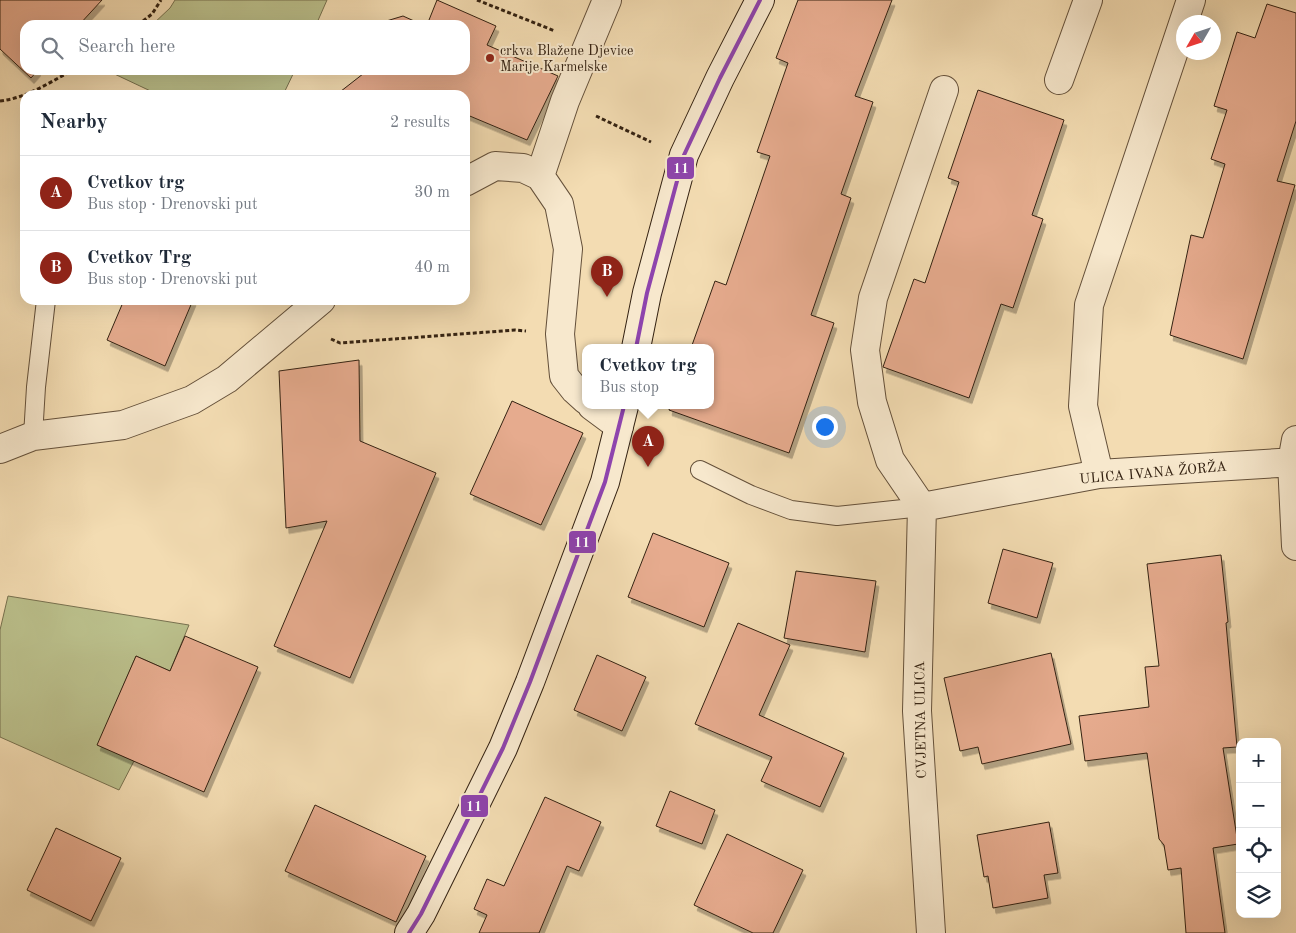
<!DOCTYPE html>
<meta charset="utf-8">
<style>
:root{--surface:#fff;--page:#f2f2f3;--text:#1f2937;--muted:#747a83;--line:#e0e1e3;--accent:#8f2418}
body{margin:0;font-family:"Old Standard TT",serif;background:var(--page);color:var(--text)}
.controls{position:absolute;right:15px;bottom:15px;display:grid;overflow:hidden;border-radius:10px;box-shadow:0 5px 20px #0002}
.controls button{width:45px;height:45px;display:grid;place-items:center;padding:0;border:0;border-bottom:1px solid var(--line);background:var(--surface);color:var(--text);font:25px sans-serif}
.compass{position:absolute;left:1176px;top:15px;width:45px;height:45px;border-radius:50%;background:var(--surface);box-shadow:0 5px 20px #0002;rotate:231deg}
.you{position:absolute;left:824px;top:426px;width:18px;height:18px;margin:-12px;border:4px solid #fff;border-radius:50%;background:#1a73e8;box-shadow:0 0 0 8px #1a73e833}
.badge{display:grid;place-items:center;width:32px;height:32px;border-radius:50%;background:var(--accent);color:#fff;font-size:16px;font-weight:700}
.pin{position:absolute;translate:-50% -41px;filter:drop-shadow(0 1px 2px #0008)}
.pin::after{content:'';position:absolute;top:26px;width:18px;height:15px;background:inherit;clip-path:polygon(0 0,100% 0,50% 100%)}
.popup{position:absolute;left:582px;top:344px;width:132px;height:65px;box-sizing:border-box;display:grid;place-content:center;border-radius:10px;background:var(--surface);filter:drop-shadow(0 1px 4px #0005);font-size:16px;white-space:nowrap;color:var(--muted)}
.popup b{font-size:19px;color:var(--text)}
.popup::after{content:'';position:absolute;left:50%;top:100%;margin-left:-10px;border:10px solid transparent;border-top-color:var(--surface)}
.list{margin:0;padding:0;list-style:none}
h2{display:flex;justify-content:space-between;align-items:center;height:65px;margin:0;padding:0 20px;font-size:21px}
h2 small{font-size:16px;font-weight:400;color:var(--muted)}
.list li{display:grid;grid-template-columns:32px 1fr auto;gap:15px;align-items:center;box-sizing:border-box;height:75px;padding:0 20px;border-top:1px solid var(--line)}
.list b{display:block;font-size:19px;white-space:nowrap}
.list p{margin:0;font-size:16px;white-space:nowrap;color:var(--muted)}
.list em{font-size:16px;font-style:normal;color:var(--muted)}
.icon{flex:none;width:28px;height:28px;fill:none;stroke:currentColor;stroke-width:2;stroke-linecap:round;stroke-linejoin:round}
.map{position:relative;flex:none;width:1296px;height:933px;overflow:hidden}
.search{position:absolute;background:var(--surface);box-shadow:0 5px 20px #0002;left:20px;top:20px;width:450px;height:55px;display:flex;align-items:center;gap:12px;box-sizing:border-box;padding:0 18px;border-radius:15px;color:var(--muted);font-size:19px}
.panel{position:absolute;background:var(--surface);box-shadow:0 5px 20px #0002;left:20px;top:90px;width:450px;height:215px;border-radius:15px}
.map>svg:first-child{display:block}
</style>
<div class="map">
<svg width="1296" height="933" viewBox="0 0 1296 933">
<defs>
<filter id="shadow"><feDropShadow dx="3" dy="5.5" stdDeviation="0" flood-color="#0004"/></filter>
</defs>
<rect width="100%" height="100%" fill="#f3dcb2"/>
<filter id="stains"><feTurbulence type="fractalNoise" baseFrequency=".004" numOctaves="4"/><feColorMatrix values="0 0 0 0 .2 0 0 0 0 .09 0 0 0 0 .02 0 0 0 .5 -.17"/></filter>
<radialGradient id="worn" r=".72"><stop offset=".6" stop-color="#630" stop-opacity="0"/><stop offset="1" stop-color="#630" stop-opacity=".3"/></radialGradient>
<path fill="#bbc08c" stroke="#78714f" d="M175,0h152l-11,25h-164l18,-17z
M106,70h189l-12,25h-124z
M8,596l181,29 -19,46 -34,-15 -38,89 36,16 -15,29 -119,-53v-107z"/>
<path fill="#e6ab8e" stroke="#342212" filter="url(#shadow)" d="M0,0h102l-23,25h-54v45h13l-7,8 -31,-29z
M437,0l59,26 -9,19 71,31 -31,64 -62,-26v-19h-129l32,-25h97v-45h-38z
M798,0h94l-37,96 18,6 -32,92 10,4 -40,117 23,8 -45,130 -120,-43 1,-4h40v-58h-19l24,-67 11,4 44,-129 -13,-4 31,-89 -12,-5z
M1267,4l29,9v108l-19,60 18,4 -52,174 -73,-24 21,-100 12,3 22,-74 -14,-5 16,-49 -13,-4 23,-74 18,6z
M403,16l20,9h-42l2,-3z
M978,90l86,30 -32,95 11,4 -30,89 -12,-4 -32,94 -86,-31 31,-88 11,4 34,-101 -11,-4z
M124,300h69l-28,66 -58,-26z
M359,360l1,81 76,32 -86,205 -76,-32 53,-125 -41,7 -7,-157z
M512,401l71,32 -42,92 -71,-31z
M653,533l76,30 -25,64 -76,-30z
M1003,549l50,14 -16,55 -49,-15z
M1221,555l7,67 -2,1 11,124 -14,1 15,96 -25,4 12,85h-39l-5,-65 -13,2 -4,-25 -5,-6 -12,-86 -62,8 -6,-45 70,-9 -4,-40 14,-1 -12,-102z
M796,571l80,10 -11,71 -81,-14z
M738,623l52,22 -31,70 85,38 -24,54 -59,-26 11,-24 -77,-33z
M185,636l73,31 -54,125 -107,-47 39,-89 34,15z
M1051,653l20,91 -89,20 -4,-17 -18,4 -16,-73z
M597,655l49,22 -24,54 -48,-21z
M670,791l45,19 -13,34 -46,-18z
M545,797l56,25 -22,49 -12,-5 -28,67h-60l8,-18 -13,-6 13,-30 17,7z
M315,805l111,51 -30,66 -111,-51z
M1049,822l9,51 -14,2 4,23 -55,10 -5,-32 -4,1 -7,-42z
M56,828l65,30 -30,63 -64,-31z
M727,834l76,36 -30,63h-20l-59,-28z"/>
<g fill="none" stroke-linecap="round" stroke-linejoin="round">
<g stroke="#64503a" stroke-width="20">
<path id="lane" d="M33,436l3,-49 10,-87
M700,470l51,25 40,15 46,6 85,-9"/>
</g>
<g stroke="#64503a" stroke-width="30">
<path id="street" d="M1059,80l29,-80
M540,176l19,28 9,45 -8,85 4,42 11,14 11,10
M540,176l25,-75 42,-101
M465,182l30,-16 28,2 17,8
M592,406l27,20
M1296,440l-4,22 4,84
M0,449l33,-13 90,-11 69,-25 35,-21 94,-79
M1099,474l-16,-68 6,-101 102,-305
M922,507l-32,-47 -18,-58 -7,-52 8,-52 71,-208
M922,507l-5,204 14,222
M922,507l177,-33 197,-12"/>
</g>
<g stroke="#342212" stroke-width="30">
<path id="secondary" d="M636,348l11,-55 37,-138 36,-77 40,-78
M409,933l12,-19 82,-166 27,-66 75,-200 19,-76"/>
</g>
<path stroke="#342212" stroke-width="3" stroke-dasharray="4 2.5" stroke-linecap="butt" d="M477,0l78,31
M138,25l14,-11 9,-14
M0,101c27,-3 50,-19 73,-31
M596,116l55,26
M331,339l9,4 175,-13 11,1"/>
<use href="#lane" stroke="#f7e8cd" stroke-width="18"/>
<use href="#street" stroke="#f7e8cd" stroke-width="28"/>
<use href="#secondary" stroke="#f7e8cd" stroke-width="28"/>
<g stroke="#f7e8cd" stroke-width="8">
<path id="bus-1" d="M636,348l11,-55 37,-138 36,-77 40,-78
M409,933l12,-19 82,-166 27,-66 75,-200 19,-76"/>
</g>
<use href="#bus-1" stroke="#8e44ad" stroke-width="4"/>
</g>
<circle fill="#8f2418" stroke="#f7e8cd" stroke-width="2" cx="490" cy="58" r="5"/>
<g text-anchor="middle" stroke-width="4" stroke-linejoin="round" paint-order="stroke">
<g font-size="14" fill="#342212" stroke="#f7e8cd" text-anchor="start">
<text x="500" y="55">crkva Blažene Djevice<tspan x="500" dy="16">Marije Karmelske</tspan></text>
</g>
<g font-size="14" fill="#342212" stroke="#f7e8cd">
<text transform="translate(1153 472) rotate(-5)" y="5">ULICA IVANA ŽORŽA</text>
<text transform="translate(920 720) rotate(-91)" y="5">CVJETNA ULICA</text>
</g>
</g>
<g stroke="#f7e8cd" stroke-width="2">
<rect x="666" y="156" width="29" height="24" rx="5" fill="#8e44ad"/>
<rect x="568" y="530" width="29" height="24" rx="5" fill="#8e44ad"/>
<rect x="460" y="794" width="29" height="24" rx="5" fill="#8e44ad"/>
</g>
<g font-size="14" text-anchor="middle" font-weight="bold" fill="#fff">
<text x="681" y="173">11</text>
<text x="582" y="547">11</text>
<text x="474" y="811">11</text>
</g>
<rect width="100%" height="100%" filter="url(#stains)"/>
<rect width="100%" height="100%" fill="url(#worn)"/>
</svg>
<div class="controls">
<button>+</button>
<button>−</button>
<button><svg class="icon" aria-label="locate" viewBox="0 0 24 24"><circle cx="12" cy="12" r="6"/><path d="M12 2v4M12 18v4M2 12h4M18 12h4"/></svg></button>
<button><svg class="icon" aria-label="layers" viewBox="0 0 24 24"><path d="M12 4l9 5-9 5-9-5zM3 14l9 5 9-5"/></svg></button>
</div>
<svg class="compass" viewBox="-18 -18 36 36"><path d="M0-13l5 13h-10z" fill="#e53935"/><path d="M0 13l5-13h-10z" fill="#747a83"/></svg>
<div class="you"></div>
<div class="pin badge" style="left:648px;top:467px">A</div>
<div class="popup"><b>Cvetkov trg</b>Bus stop</div>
<div class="pin badge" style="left:607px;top:297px">B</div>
<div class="search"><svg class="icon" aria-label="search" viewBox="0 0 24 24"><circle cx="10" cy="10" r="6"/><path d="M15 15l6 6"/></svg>Search here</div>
<section class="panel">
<h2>Nearby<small>2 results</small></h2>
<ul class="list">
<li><span class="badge">A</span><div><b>Cvetkov trg</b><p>Bus stop · Drenovski put</p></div><em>30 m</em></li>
<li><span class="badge">B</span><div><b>Cvetkov Trg</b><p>Bus stop · Drenovski put</p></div><em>40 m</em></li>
</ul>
</section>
</div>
